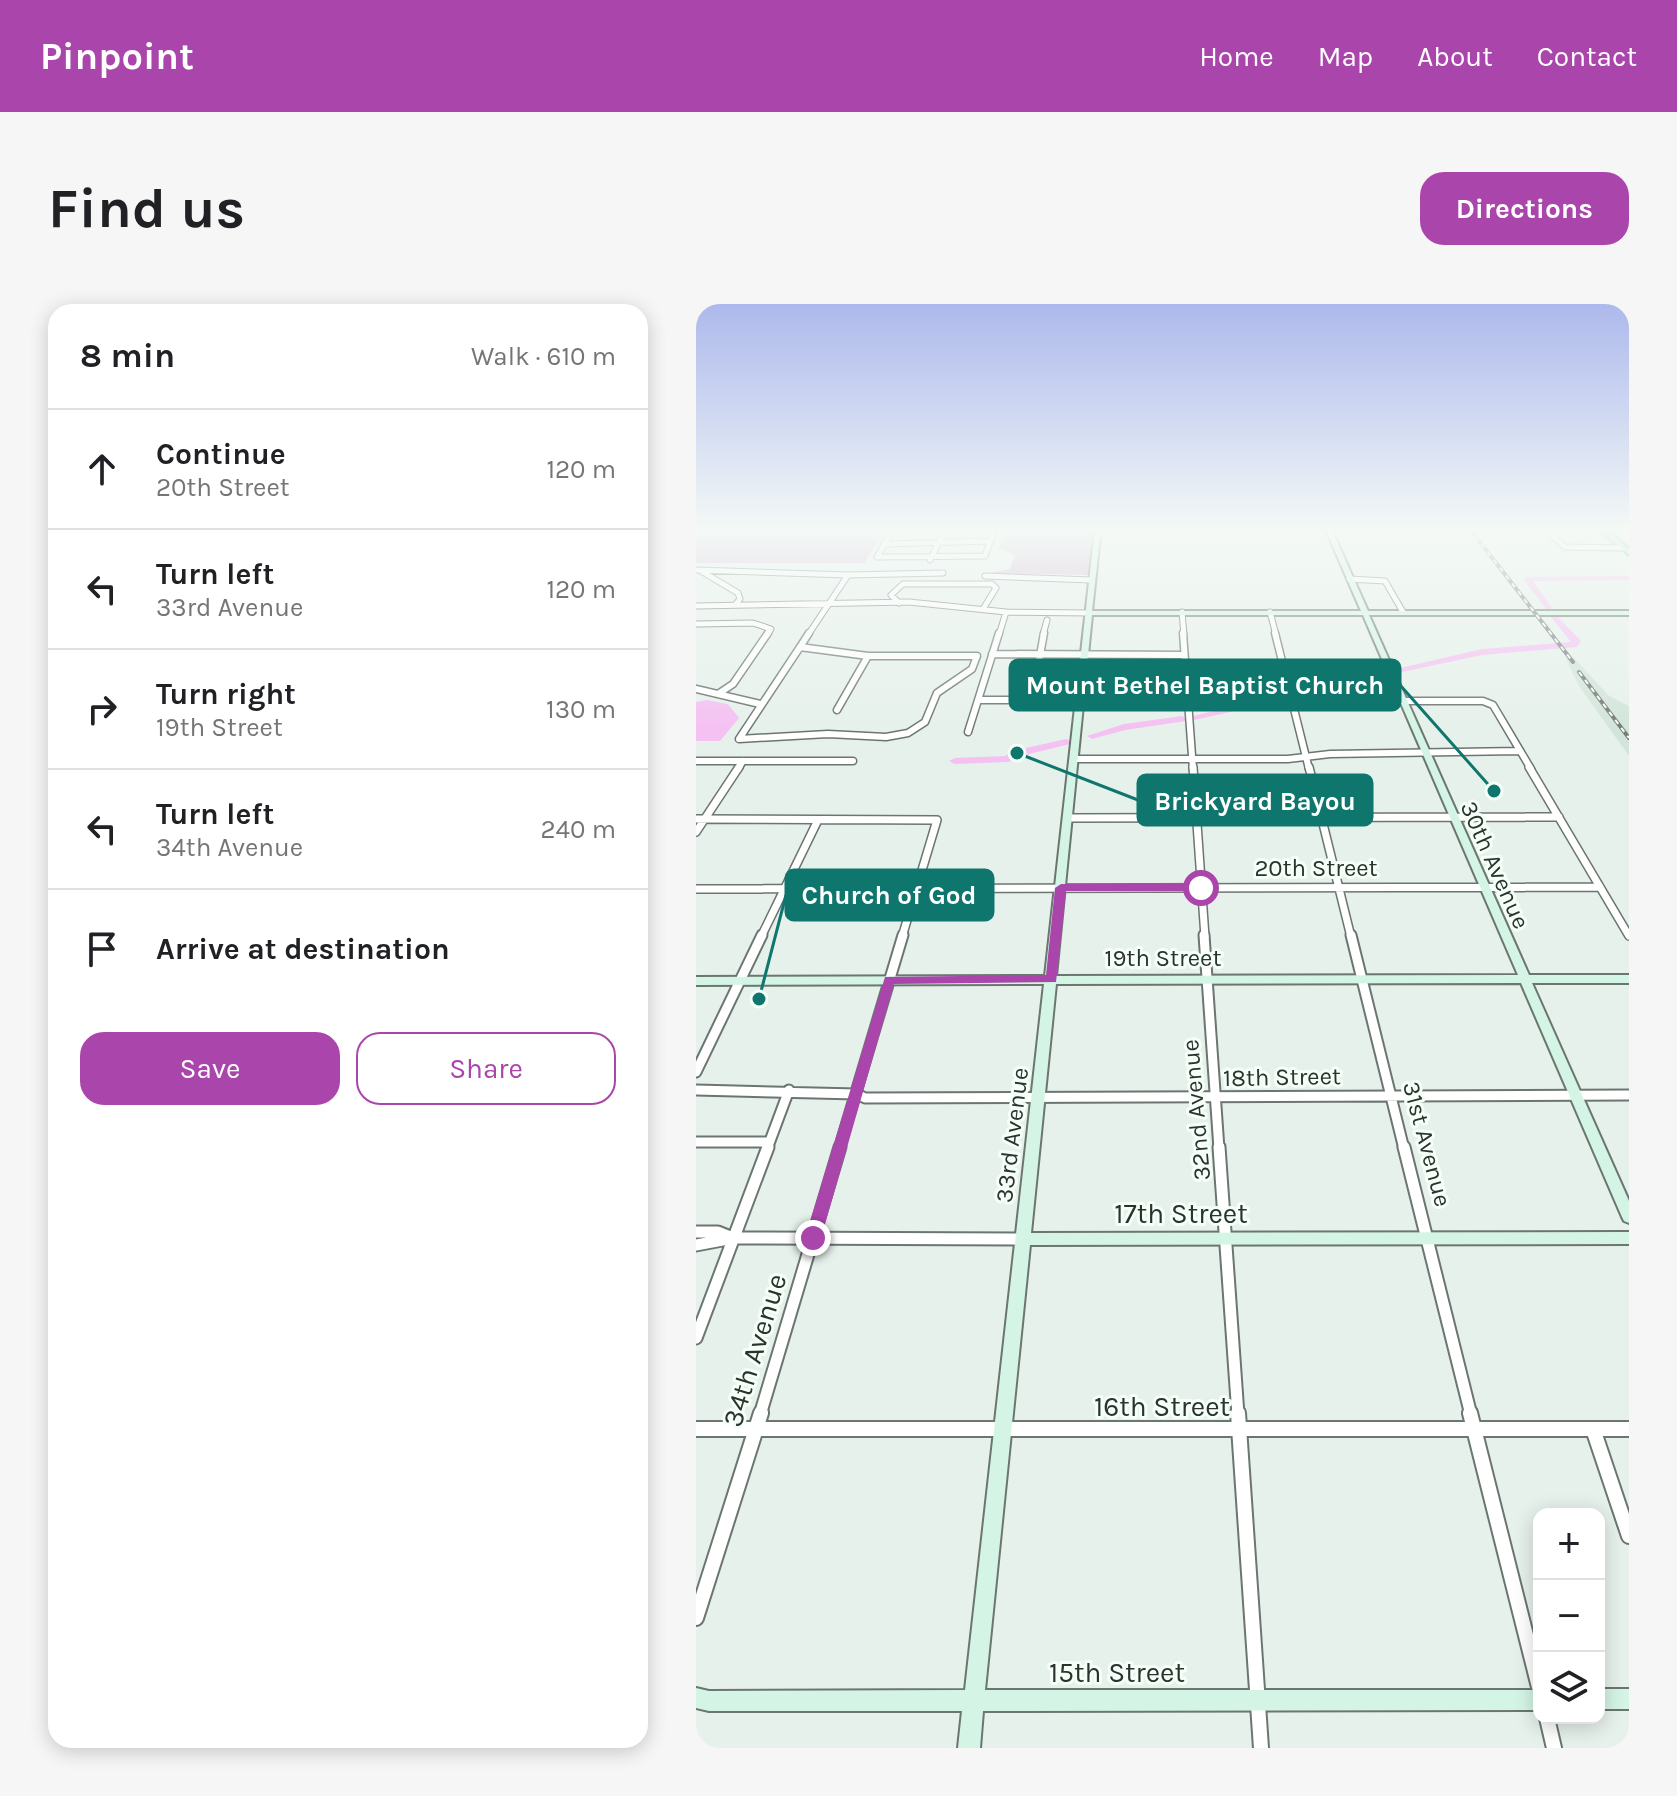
<!DOCTYPE html>
<meta charset="utf-8">
<style>
:root{--surface:#fff;--page:#f6f6f6;--text:#202124;--muted:#757577;--line:#e0e0e0;--accent:#aa46ab}
body{margin:0;font-family:Karla,sans-serif;background:var(--page);color:var(--text)}
.controls{position:absolute;right:24px;bottom:24px;display:grid;overflow:hidden;border-radius:16px;box-shadow:0 4px 20px #0003}
.controls button{width:72px;height:72px;display:grid;place-items:center;padding:0;border:0;border-bottom:2px solid var(--line);background:var(--surface);color:var(--text);font:40px sans-serif}
.stop{position:absolute;width:24px;height:24px;margin:-18px;border:6px solid #aa46ab;border-radius:50%;background:#fff}
.stop.end{background:#aa46ab;border-color:#fff;box-shadow:0 2px 8px #0008}
.list{margin:0;padding:0;list-style:none}
h2{display:flex;justify-content:space-between;align-items:center;height:104px;margin:0;padding:0 32px;font-size:34px}
h2 small{font-size:26px;font-weight:400;color:var(--muted)}
.list li{display:grid;grid-template-columns:52px 1fr auto;gap:24px;align-items:center;box-sizing:border-box;height:120px;padding:0 32px;border-top:2px solid var(--line)}
.list b{display:block;font-size:30px;white-space:nowrap}
.list p{margin:0;font-size:26px;white-space:nowrap;color:var(--muted)}
.list em{font-size:26px;font-style:normal;color:var(--muted)}
.actions{display:flex;gap:16px;padding:24px 32px}
.actions a{flex:1;padding:18px 0;border:2px solid var(--accent);border-radius:24px;text-align:center;font-size:28px;color:var(--accent)}
.actions .main{background:var(--accent);color:#fff}
.icon{flex:none;width:44px;height:44px;fill:none;stroke:currentColor;stroke-width:2;stroke-linecap:round;stroke-linejoin:round}
.map{position:relative;flex:none;width:933px;height:1444px;overflow:hidden;border-radius:24px}
header{display:flex;align-items:center;gap:48px;box-sizing:border-box;height:112px;padding:0 40px;background:var(--accent);color:#fff}
header strong{font-size:38px}
nav{display:flex;gap:44px;margin-inline-start:auto;font-size:28px}
.intro{display:flex;align-items:center;justify-content:space-between;box-sizing:border-box;height:192px;padding:0 48px}
h1{margin:0;font-size:56px}
.button{padding:20px 36px;border-radius:24px;background:var(--accent);color:#fff;font-size:28px;font-weight:700}
main{display:flex;gap:48px;padding:0 48px}
aside{flex:1;background:var(--surface);border-radius:24px;box-shadow:0 4px 20px #0003}
.map>svg:first-child{display:block}
</style>
<header>
<strong>Pinpoint</strong>
<nav><a>Home</a><a>Map</a><a>About</a><a>Contact</a></nav>
</header>
<div class="intro"><h1>Find us</h1><a class="button">Directions</a></div>
<main>
<aside>
<h2>8 min<small>Walk · 610 m</small></h2>
<ul class="list">
<li><svg class="icon" aria-label="ahead" viewBox="0 0 24 24"><path d="M12 20V5M6 11l6-6 6 6"/></svg><div><b>Continue</b><p>20th Street</p></div><em>120 m</em></li>
<li><svg class="icon" aria-label="left" viewBox="0 0 24 24"><path d="M17 20v-9H6M10 6l-5 5 5 5"/></svg><div><b>Turn left</b><p>33rd Avenue</p></div><em>120 m</em></li>
<li><svg class="icon" aria-label="right" viewBox="0 0 24 24"><path d="M7 20v-9h11M14 6l5 5-5 5"/></svg><div><b>Turn right</b><p>19th Street</p></div><em>130 m</em></li>
<li><svg class="icon" aria-label="left" viewBox="0 0 24 24"><path d="M17 20v-9H6M10 6l-5 5 5 5"/></svg><div><b>Turn left</b><p>34th Avenue</p></div><em>240 m</em></li>
<li><svg class="icon" aria-label="arrive" viewBox="0 0 24 24"><path d="M6 21V4h12l-3 4 3 4H6"/></svg><div><b>Arrive at destination</b></div></li>
</ul>
<div class="actions"><a class="main">Save</a><a>Share</a></div>
</aside>
<div class="map">
<svg width="933" height="1444" viewBox="0 0 933 1444">
<rect width="100%" height="100%" fill="#e7f1eb"/>
<path fill="#d3e5db" d="M870,355h9l33,36 21,11v50l-50,-70z"/>
<path fill="#d4afd3" d="M0,224h192l-24,35h-168z
M313,224h85l-4,47 -100,-2 20,-4 5,-14 -16,-7z"/>
<path fill="#f4c1f2" d="M11,396l21,4 11,14 -19,23h-24v-39z"/>
<g fill="none" stroke-linecap="round" stroke-linejoin="round">
<path fill="#f4c1f2" fill-rule="evenodd" d="M933,272v4l-96,1 19,27 -4,3 -25,-32 4,-2z
M859,310l26,27 -4,6 -95,8 -85,18 -5,-3 90,-21 89,-7 -20,-25z
M684,366l3,1v4l-86,23 -5,-3z
M589,390l5,3 -1,2 -95,21 -5,-3z
M486,412l5,3 -1,2 -61,9 -33,9 -5,-3 37,-12z
M370,435l6,3 -2,2 -49,12 -13,6 -53,2 -6,-3 6,-3 50,-2 8,-5z"/>
<g stroke="#6c7670" stroke-width="7">
<path id="street-far5" d="M198,224l-17,29 108,-1 10,-28
M847,224l22,19 58,1
M188,240l107,-3
M234,256l16,-32
M0,266l152,5 95,-2
M5,267l37,22 2,6 -5,6
M289,272l107,4
M653,275l36,2 18,31
M203,299l-8,-8 12,-11h89l4,4 -13,21
M0,302l213,-4 97,10
M307,308l88,1
M486,308l2,23
M574,308l6,23
M0,320l57,-1 18,6 -4,6
M112,331l40,-60
M303,331l7,-23
M347,331l4,-15"/>
</g>
<g stroke="#6c7670" stroke-width="9">
<path id="street-far4" d="M487,329l10,136
M579,329l34,136
M104,343l68,9h109l-5,13 -35,24 -12,29 -17,11 -22,4 -58,-3 -89,5z
M104,343l9,-14
M296,350l192,1
M0,385l64,15
M22,390l15,-10 35,-51
M282,396h103
M336,396l12,-67
M706,397h81l10,4 38,64
M141,406l31,-54
M272,428l31,-99
M379,455h213l42,-5 189,-3
M0,457h157
M42,465l5,-8"/>
</g>
<g stroke="#6c7670" stroke-width="10">
<path id="street-far3" d="M497,463l12,170
M613,463l42,170
M833,463l100,169
M373,514l490,-1
M0,515l241,1 -35,117
M0,528l43,-65
M0,585l904,-2
M65,633l57,-117"/>
</g>
<g stroke="#6c7670" stroke-width="13">
<path id="street-far2" d="M508,631l15,214
M655,631l53,214
M0,768l66,-137
M0,786l161,4 8,4 764,-3
M0,838h73
M71,845l22,-59
M143,845l64,-214"/>
</g>
<g stroke="#6c7670" stroke-width="15">
<path id="street-far1" d="M523,843l19,268
M708,843l67,268
M0,928h22l15,6
M0,941l37,-7 289,1
M0,1034l72,-191
M64,1111l80,-268"/>
</g>
<g stroke="#6c7670" stroke-width="18">
<path id="street" d="M542,1109l23,335
M774,1109l69,274
M0,1125h933
M897,1125l36,107
M0,1314l65,-205
M851,1414l7,30"/>
</g>
<g stroke="#6c7670" stroke-width="4">
<path id="secondary" d="M399,224h6l-9,83h269l-36,-83h6l37,83h261v4h-260l160,360h100v8h-97l97,218v22l-5,-2 -2,-4 -101,-234 -465,1 -25,249 598,-1v12l-599,1 -45,445h554v20l-556,1 -3,37h-22l4,-37h-253l-13,-3v-20l13,3 256,-1 79,-706 -348,1v-8l349,-1zM396,311h271l155,360 -462,1z
M903,1385h30v20h-30z"/>
</g>
<g stroke="#58a17d" stroke-width="4">
<path id="primary" d="M902,224h7l24,21v6z"/>
</g>
<use href="#street-far5" stroke="#fff" stroke-width="5"/>
<use href="#street-far4" stroke="#fff" stroke-width="6"/>
<use href="#street-far3" stroke="#fff" stroke-width="7"/>
<use href="#street-far2" stroke="#fff" stroke-width="9"/>
<use href="#street-far1" stroke="#fff" stroke-width="11"/>
<use href="#street" stroke="#fff" stroke-width="14"/>
<use href="#secondary" fill="#d4f5e5" fill-rule="evenodd"/>
<use href="#primary" fill="#a8ebca" fill-rule="evenodd"/>
<g stroke="#767c78" stroke-width="4">
<path id="rail" d="M773,224l104,134
M883,368l50,66"/>
</g>
<use href="#rail" stroke="#f4fff8" stroke-width="2" stroke-dasharray="5" stroke-linecap="butt"/>
</g>
<linearGradient id="sky" x2="0" y2="1"><stop stop-color="#adb9ec"/><stop offset="0.53" stop-color="#f4f9f6"/><stop offset="1" stop-color="#f4f9f6" stop-opacity="0"/></linearGradient>
<rect width="933" height="426" fill="url(#sky)"/>
<path fill="#aa46ab" d="M365,580h140l5,4 -5,3h-135l-10,91 -162,2 -73,254 -3,5h-11l-2,-5 80,-261 161,-2 9,-87z"/>
<g text-anchor="middle" stroke-width="6" stroke-linejoin="round" paint-order="stroke">
<g font-size="24" fill="#2e322f" stroke="#f4fff8">
<text transform="translate(799 561) rotate(66)" y="8">30th Avenue</text>
<text x="620" y="572">20th Street</text>
<text x="467" y="662">19th Street</text>
<text transform="translate(586 773) rotate(-1)" y="8">18th Street</text>
<text transform="translate(500 806) rotate(-95)" y="8">32nd Avenue</text>
<text transform="translate(316 831) rotate(-83)" y="8">33rd Avenue</text>
<text transform="translate(731 840) rotate(75)" y="8">31st Avenue</text>
</g>
<g font-size="28" fill="#2e322f" stroke="#f4fff8">
<text x="485" y="919">17th Street</text>
<text transform="translate(58 1046) rotate(-73)" y="10">34th Avenue</text>
<text x="466" y="1112">16th Street</text>
<text x="421" y="1378">15th Street</text>
</g>
</g>
<path fill="none" stroke="#0f766e" stroke-width="3" d="M798 487L704 381M321 449L442 496M63 695L90 591"/>
<g fill="#0f766e" stroke="#f4fff8" stroke-width="3">
<circle cx="798" cy="487" r="8"/>
<circle cx="321" cy="449" r="8"/>
<circle cx="63" cy="695" r="8"/>
</g>
<g fill="#0f766e" stroke="#0f766e" stroke-width="3">
<rect x="314" y="356" width="390" height="50" rx="8"/>
<rect x="442" y="471" width="234" height="50" rx="8"/>
<rect x="90" y="566" width="207" height="50" rx="8"/>
</g>
<g font-size="26" text-anchor="middle" font-weight="bold" fill="#fff">
<text x="509" y="390">Mount Bethel Baptist Church</text>
<text x="559" y="506">Brickyard Bayou</text>
<text x="193" y="600">Church of God</text>
</g>
</svg>
<div class="controls">
<button>+</button>
<button>−</button>
<button><svg class="icon" aria-label="layers" viewBox="0 0 24 24"><path d="M12 4l9 5-9 5-9-5zM3 14l9 5 9-5"/></svg></button>
</div>
<div class="stop" style="left:505px;top:584px"></div>
<div class="stop end" style="left:117px;top:934px"></div>
</div>
</main>
